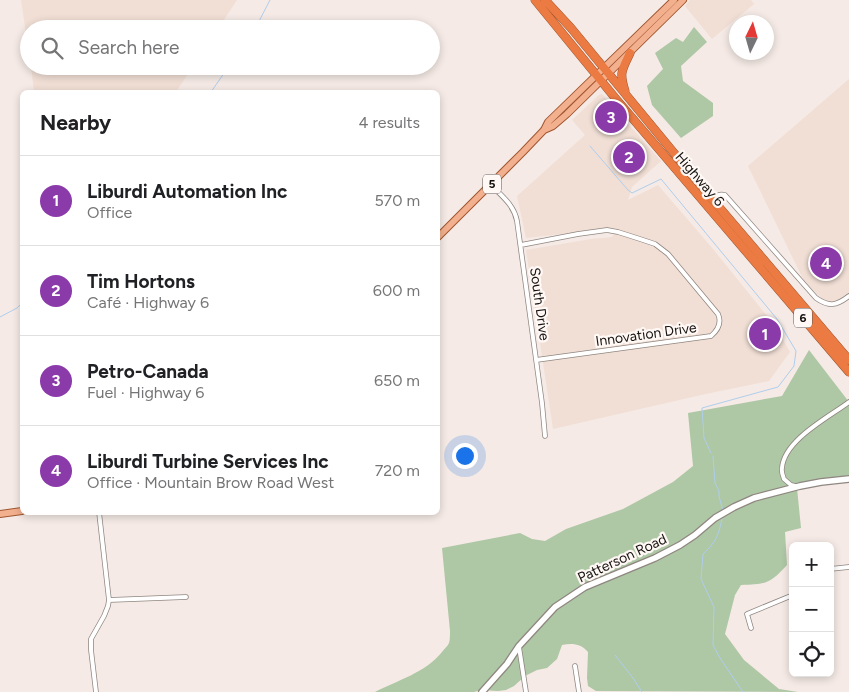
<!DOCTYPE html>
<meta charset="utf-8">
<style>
:root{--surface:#fff;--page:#f6f6f6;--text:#202124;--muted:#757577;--line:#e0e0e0;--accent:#8b3aa9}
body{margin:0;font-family:Figtree,sans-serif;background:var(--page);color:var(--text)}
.controls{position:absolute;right:15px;bottom:15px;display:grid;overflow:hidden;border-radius:8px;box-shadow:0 2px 8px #0003}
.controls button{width:45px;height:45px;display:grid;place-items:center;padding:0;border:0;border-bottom:1px solid var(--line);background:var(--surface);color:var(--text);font:25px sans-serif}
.compass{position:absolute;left:729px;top:15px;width:45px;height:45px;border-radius:50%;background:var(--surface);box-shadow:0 2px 8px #0003;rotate:5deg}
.you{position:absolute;left:464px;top:455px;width:18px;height:18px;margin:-12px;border:4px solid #fff;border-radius:50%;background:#1a73e8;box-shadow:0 0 0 8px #1a73e833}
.badge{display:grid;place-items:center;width:32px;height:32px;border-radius:50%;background:var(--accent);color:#fff;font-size:16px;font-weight:700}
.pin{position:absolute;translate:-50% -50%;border:2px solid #fff;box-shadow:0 1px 5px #0006}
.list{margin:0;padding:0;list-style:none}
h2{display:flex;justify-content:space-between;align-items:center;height:65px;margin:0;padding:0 20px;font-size:21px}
h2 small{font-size:16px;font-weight:400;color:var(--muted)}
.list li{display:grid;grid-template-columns:32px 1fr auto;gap:15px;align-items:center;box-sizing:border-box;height:90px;padding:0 20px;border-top:1px solid var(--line)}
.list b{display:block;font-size:19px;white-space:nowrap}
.list p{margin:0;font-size:16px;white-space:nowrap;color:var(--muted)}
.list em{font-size:16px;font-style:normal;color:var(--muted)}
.icon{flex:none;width:28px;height:28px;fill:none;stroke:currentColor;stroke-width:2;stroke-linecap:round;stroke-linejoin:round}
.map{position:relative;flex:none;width:849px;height:692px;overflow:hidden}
.search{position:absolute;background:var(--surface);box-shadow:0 2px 8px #0003;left:20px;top:20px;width:420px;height:55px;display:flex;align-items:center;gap:12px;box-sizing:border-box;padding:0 18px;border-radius:28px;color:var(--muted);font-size:19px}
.panel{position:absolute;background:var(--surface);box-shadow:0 2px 8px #0003;left:20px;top:90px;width:420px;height:425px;border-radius:8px}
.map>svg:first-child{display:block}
</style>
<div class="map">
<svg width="849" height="692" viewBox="0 0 849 692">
<rect width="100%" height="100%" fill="#f5eae5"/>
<path fill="#f1dfd5" d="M21,0h216l-19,29h-189v24z
M690,0h61l3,4 -42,35 -27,-33z
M31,66h162l-17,26h-142z
M849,79v215l-5,4 -8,4h-9l-7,-5 -16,-16 -56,-115z
M602,94l59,67 -29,26 -4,13 30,-15 55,64 62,77 15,26 -21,29 -68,14 -148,34 -27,-179 65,-11 21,-2 4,-9 -90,10 -9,-42 68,-61 -13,-15 27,-25z"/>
<path fill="#aec7a5" d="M694,27l13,15 -26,24 2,15 30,22v13l-32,22 -29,-33 -5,-19 16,-17 -8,-16 21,-15 7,4z
M809,350l40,52v73l-52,13 4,40 -16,4 2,33c-17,19 -21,19 -46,20l-6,10 -10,39 19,26 35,29 19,3 -202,-1 -8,-5 -1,-8 1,-26c-7,-8 -15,-9 -26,-7l-5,14 -10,9 -10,2 -12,6 -11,10 -8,4 -8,1 -17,-1 -7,2h-99c23,-12 50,-19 67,-40 2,-3 6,-6 7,-9 1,-3 1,-8 1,-12l-8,-83 78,-15 12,6 13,2 21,-12 57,-20 50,-27 20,-16 -5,-53 94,-17z"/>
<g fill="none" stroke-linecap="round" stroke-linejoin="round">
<path stroke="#afceed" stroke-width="1" d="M255,29l15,-29
M211,92l18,-26
M590,146l38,44 4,3 29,-14 116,140 19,32 -2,15 -16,21 -76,21 2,30 7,15
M0,317l17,-9 5,-5
M713,456l1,14 1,13 4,8v5l4,15
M722,518c-3,17 -6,24 -19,36l-2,25 13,28 -1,38 7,13 23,34
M615,655l18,23 9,14"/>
<g stroke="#8f8680" stroke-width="5.5">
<path id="street" d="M491,185c11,11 23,20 26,36l25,182 3,33
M713,200c4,-4 6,-7 12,-5l91,103c13,9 20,8 33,-2
M521,245l57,-11 29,-4 11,2 22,7 15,5 13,10 50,60c4,9 0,16 -7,22l-175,24
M795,486l-4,-1 -7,-6c-1,-3 -3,-8 -2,-11 2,-28 47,-51 67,-66
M830,569l19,-2
M109,600l77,-3
M751,628l-4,-14 46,-19
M519,647l7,45
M575,666l4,26
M96,692l-5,-42v-11l13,-23 4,-10 1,-6 -10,-88"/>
</g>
<g stroke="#8f8680" stroke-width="8">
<path id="secondary" d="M482,692l25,-28 12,-18 36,-39 30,-20 70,-29 25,-13 15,-10 20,-17 19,-11 20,-9 46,-12 21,-4 28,-3"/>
</g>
<g stroke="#a05630" stroke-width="8">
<path id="primary" d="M544,130l9,-4 14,-12 116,-114
M438,237l85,-85 21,-22 4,-8 126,-122
M0,514l22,-3"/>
</g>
<g stroke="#a05630" stroke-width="9">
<path id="highway" d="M535,0l81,99 233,273
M545,0l26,28 136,165 142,167
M625,91c-6,-19 -3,-21 5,-38"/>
</g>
<use href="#street" stroke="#fff" stroke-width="4"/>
<use href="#secondary" stroke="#fff" stroke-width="5.5"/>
<use href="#primary" stroke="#f3b08e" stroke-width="6"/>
<use href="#highway" stroke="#eb7b42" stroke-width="8"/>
</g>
<g text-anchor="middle" stroke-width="4.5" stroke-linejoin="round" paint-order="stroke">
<g fill="#fff8f5" stroke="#5a5654" stroke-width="1">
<rect x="483" y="174.5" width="18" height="19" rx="4"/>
<rect x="794" y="308.5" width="18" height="19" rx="4"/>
</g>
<g font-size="12" font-weight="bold" fill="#14110f">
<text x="492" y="188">5</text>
<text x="803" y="322">6</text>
</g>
<g font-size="14" fill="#14110f" stroke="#fff8f5">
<text transform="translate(700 179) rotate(49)" y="5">Highway 6</text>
<text transform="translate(540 304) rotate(82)" y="5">South Drive</text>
<text transform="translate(646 334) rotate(-8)" y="5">Innovation Drive</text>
<text transform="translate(622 558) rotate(-25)" y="5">Patterson Road</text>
</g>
</g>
</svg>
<div class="controls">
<button>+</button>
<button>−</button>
<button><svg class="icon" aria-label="locate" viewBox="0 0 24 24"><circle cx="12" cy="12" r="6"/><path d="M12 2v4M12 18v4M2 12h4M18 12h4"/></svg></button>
</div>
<svg class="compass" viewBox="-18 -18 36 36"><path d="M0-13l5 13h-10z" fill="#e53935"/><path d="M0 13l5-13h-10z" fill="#757577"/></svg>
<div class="you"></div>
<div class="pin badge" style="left:765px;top:334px">1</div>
<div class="pin badge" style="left:629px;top:157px">2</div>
<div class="pin badge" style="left:611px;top:117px">3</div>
<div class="pin badge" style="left:826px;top:263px">4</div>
<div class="search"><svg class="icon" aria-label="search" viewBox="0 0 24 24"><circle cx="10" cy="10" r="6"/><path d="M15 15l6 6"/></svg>Search here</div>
<section class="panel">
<h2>Nearby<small>4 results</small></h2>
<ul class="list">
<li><span class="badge">1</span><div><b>Liburdi Automation Inc</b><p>Office</p></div><em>570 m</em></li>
<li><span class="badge">2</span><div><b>Tim Hortons</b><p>Café · Highway 6</p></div><em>600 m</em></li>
<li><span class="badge">3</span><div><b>Petro-Canada</b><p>Fuel · Highway 6</p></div><em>650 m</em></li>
<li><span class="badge">4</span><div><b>Liburdi Turbine Services Inc</b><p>Office · Mountain Brow Road West</p></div><em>720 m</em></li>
</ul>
</section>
</div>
